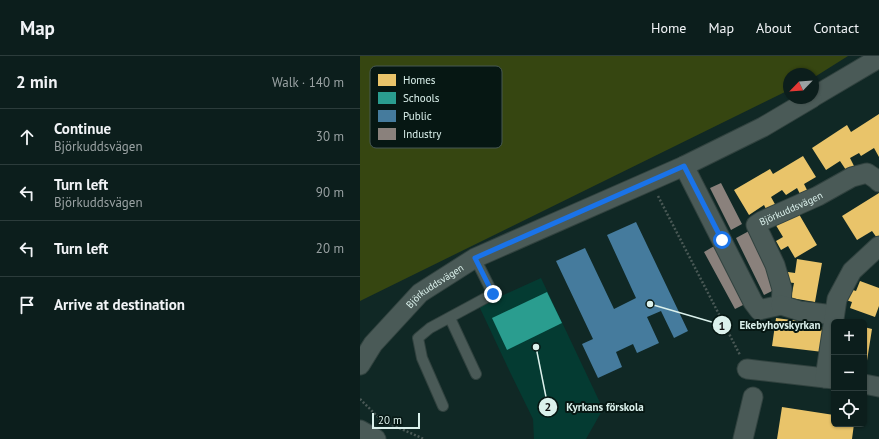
<!DOCTYPE html>
<meta charset="utf-8">
<style>
:root{--surface:#0c1e1c;--page:#152725;--text:#f1f3f6;--muted:#9aa2a3;--line:#2c3c3b}
body{margin:0;font-family:"PT Sans",sans-serif;background:var(--page);color:var(--text)}
.controls{position:absolute;right:12px;bottom:12px;display:grid;overflow:hidden;border-radius:6px;box-shadow:0 1px 3px #0004}
.controls button{width:36px;height:36px;display:grid;place-items:center;padding:0;border:0;border-bottom:1px solid var(--line);background:var(--surface);color:var(--text);font:20px sans-serif}
.compass{position:absolute;left:423px;top:12px;width:36px;height:36px;border-radius:50%;background:var(--surface);box-shadow:0 1px 3px #0004;rotate:245deg}
.scale{position:absolute;left:12px;bottom:10px;width:48px;box-sizing:border-box;padding-left:4px;border:2px solid #dbf1ec;border-top:0;font-size:11px;line-height:14px;white-space:nowrap;color:#dbf1ec;-webkit-text-stroke:3px #061713;paint-order:stroke}
.stop{position:absolute;width:12px;height:12px;margin:-9px;border:3px solid #1a73e8;border-radius:50%;background:#fff}
.stop.end{background:#1a73e8;border-color:#fff;box-shadow:0 1px 4px #0008}
.list{margin:0;padding:0;list-style:none}
h2{display:flex;justify-content:space-between;align-items:center;height:52px;margin:0;padding:0 16px;font-size:17px}
h2 small{font-size:13px;font-weight:400;color:var(--muted)}
.list li{display:grid;grid-template-columns:26px 1fr auto;gap:12px;align-items:center;box-sizing:border-box;height:56px;padding:0 16px;border-top:1px solid var(--line)}
.list b{display:block;font-size:15px;white-space:nowrap}
.list p{margin:0;font-size:13px;white-space:nowrap;color:var(--muted)}
.list em{font-size:13px;font-style:normal;color:var(--muted)}
.icon{flex:none;width:22px;height:22px;fill:none;stroke:currentColor;stroke-width:2;stroke-linecap:round;stroke-linejoin:round}
.map{position:relative;flex:none;width:519px;height:383px;overflow:hidden}
header{display:flex;align-items:center;gap:24px;box-sizing:border-box;height:56px;padding:0 20px;background:var(--surface);border-bottom:1px solid var(--line)}
header strong{font-size:19px}
nav{display:flex;gap:22px;margin-inline-start:auto;font-size:14px}
main{display:flex}
aside{flex:1;background:var(--surface)}
.map>svg:first-child{display:block}
</style>
<header>
<strong>Map</strong>
<nav><a>Home</a><a>Map</a><a>About</a><a>Contact</a></nav>
</header>
<main>
<aside>
<h2>2 min<small>Walk · 140 m</small></h2>
<ul class="list">
<li><svg class="icon" aria-label="ahead" viewBox="0 0 24 24"><path d="M12 20V5M6 11l6-6 6 6"/></svg><div><b>Continue</b><p>Björkuddsvägen</p></div><em>30 m</em></li>
<li><svg class="icon" aria-label="left" viewBox="0 0 24 24"><path d="M17 20v-9H6M10 6l-5 5 5 5"/></svg><div><b>Turn left</b><p>Björkuddsvägen</p></div><em>90 m</em></li>
<li><svg class="icon" aria-label="left" viewBox="0 0 24 24"><path d="M17 20v-9H6M10 6l-5 5 5 5"/></svg><div><b>Turn left</b></div><em>20 m</em></li>
<li><svg class="icon" aria-label="arrive" viewBox="0 0 24 24"><path d="M6 21V4h12l-3 4 3 4H6"/></svg><div><b>Arrive at destination</b></div></li>
</ul>
</aside>
<div class="map">
<svg width="519" height="383" viewBox="0 0 519 383">
<rect width="100%" height="100%" fill="#102825"/>
<path fill="#043b32" d="M181,222l62,131 -17,30h-52l-1,-20 -24,-49 -30,-64z"/>
<path fill="#364611" d="M0,0h488l-35,22v-4h-24v16l-429,211z"/>
<path fill="#e9c46a" d="M519,58v43l-5,-9 -13,8 -2,-3 -9,5 4,8 -8,4 -6,-9 -14,9 -14,-22 35,-23 4,7z
M443,100l13,21 -12,7 4,8 -7,4 -4,-8 -11,7 -4,-5 -11,7 5,9 -9,5 -3,-6 -15,10 -15,-25 36,-21 3,5z
M519,137v43l-2,2 -5,-7 -15,9 -15,-24z
M436,153l21,36 -22,13 -7,-12 -7,4 -5,-9 7,-4 -9,-15z
M437,203l25,4 -7,39 -24,-4 3,-15 -8,-1 2,-10 7,1z
M500,225l19,7v18l-4,11 -25,-9 2,-6 -6,-2 4,-11 6,2z
M440,260l8,2 -1,7 19,3 -3,24 -51,-6 4,-28 23,3z
M504,271l8,2 -6,38h-2z
M422,351l52,8v9h20l-2,15h-75z"/>
<path fill="#2a9d8f" d="M187,236l15,31 -55,27 -15,-32z"/>
<path fill="#457b9d" d="M276,166l52,109 -14,7 -13,-27 -14,6 12,26 -22,10 -4,-9 -17,8 6,15 -24,11 -16,-34 11,-5 -37,-78 29,-13 29,61 22,-11 -29,-63z"/>
<path fill="#8a817c" d="M361,127l21,41 -11,6 -21,-42z
M389,175l29,57 -14,7 -28,-57z
M356,189l31,58 -12,6 -31,-57z"/>
<g fill="none" stroke-linecap="round" stroke-linejoin="round">
<g stroke="#31423f" stroke-width="12">
<path id="service" d="M90,262l26,56
M83,350l-21,-48 -4,-20 12,-10 63,-34 -18,-36"/>
</g>
<g stroke="#31423f" stroke-width="21">
<g id="minor">
<path d="M453,41l66,-39"/>
<path id="s1" d="M324,110l69,136 6,8 22,-5 1,-16 -7,-24 -19,-40 6,-4 56,-25 34,-19 15,-4 9,6 3,3"/>
<path d="M421,249l19,6 34,4"/>
<path id="s2" d="M0,309l13,-21 47,-51 55,-35 209,-92 79,-39 49,-29"/>
<path d="M387,313l87,10"/>
<path d="M465,322l12,-79 15,-28 27,-25"/>
<path d="M504,328l15,3"/>
<path d="M0,374l16,9"/>
<path d="M383,383l10,-42"/>
</g>
</g>
<path stroke="#495855" stroke-width="2.5" stroke-dasharray="2 2" stroke-linecap="butt" d="M298,140l82,159
M0,343l21,21 -2,3
M21,364l43,19"/>
<use href="#service" stroke="#4a5a57" stroke-width="10"/>
<use href="#minor" stroke="#4a5a57" stroke-width="19"/>
</g>
<g fill="none" stroke-linecap="round" stroke-linejoin="round">
<path stroke="#1a73e8" stroke-width="5" d="M133,238l-18,-36 209,-92 38,74"/>
</g>
<g text-anchor="middle" stroke-width="4" stroke-linejoin="round" paint-order="stroke">
<g font-size="10" fill="#dbf1ec" stroke="#061713">
<text dy="4" stroke="none"><textPath href="#s1" startOffset="309">Björkuddsvägen</textPath></text>
<text dy="4" stroke="none"><textPath href="#s2" startOffset="110">Björkuddsvägen</textPath></text>
</g>
</g>
<rect x="10" y="10" width="132" height="82" rx="6" fill="#061713" stroke="#465854" stroke-width="1"/>
<rect x="18" y="18" width="18" height="12" fill="#e9c46a"/>
<rect x="18" y="36" width="18" height="12" fill="#2a9d8f"/>
<rect x="18" y="54" width="18" height="12" fill="#457b9d"/>
<rect x="18" y="72" width="18" height="12" fill="#8a817c"/>
<g font-size="11" fill="#dbf1ec">
<text x="43" y="28">Homes</text>
<text x="43" y="46">Schools</text>
<text x="43" y="64">Public</text>
<text x="43" y="82">Industry</text>
</g>
<path fill="none" stroke="#dbf1ec" stroke-width="1.5" d="M290 248L362 269M176 291L188 351"/>
<g fill="#dbf1ec" stroke="#061713" stroke-width="1.5">
<circle cx="290" cy="248" r="4"/>
<circle cx="176" cy="291" r="4"/>
<circle cx="362" cy="269" r="10"/>
<circle cx="188" cy="351" r="10"/>
</g>
<g font-size="12" text-anchor="middle" font-weight="bold" fill="#111">
<text x="362" y="274">1</text>
<text x="188" y="355">2</text>
</g>
<g font-size="11" text-anchor="middle" font-weight="bold" fill="#dbf1ec" stroke="#061713" stroke-width="4" stroke-linejoin="round" paint-order="stroke">
<text x="420" y="273">Ekebyhovskyrkan</text>
<text x="245" y="355">Kyrkans förskola</text>
</g>
</svg>
<div class="controls">
<button>+</button>
<button>−</button>
<button><svg class="icon" aria-label="locate" viewBox="0 0 24 24"><circle cx="12" cy="12" r="6"/><path d="M12 2v4M12 18v4M2 12h4M18 12h4"/></svg></button>
</div>
<svg class="compass" viewBox="-18 -18 36 36"><path d="M0-13l5 13h-10z" fill="#e53935"/><path d="M0 13l5-13h-10z" fill="#9aa2a3"/></svg>
<div class="scale">20 m</div>
<div class="stop" style="left:362px;top:184px"></div>
<div class="stop end" style="left:133px;top:238px"></div>
</div>
</main>
